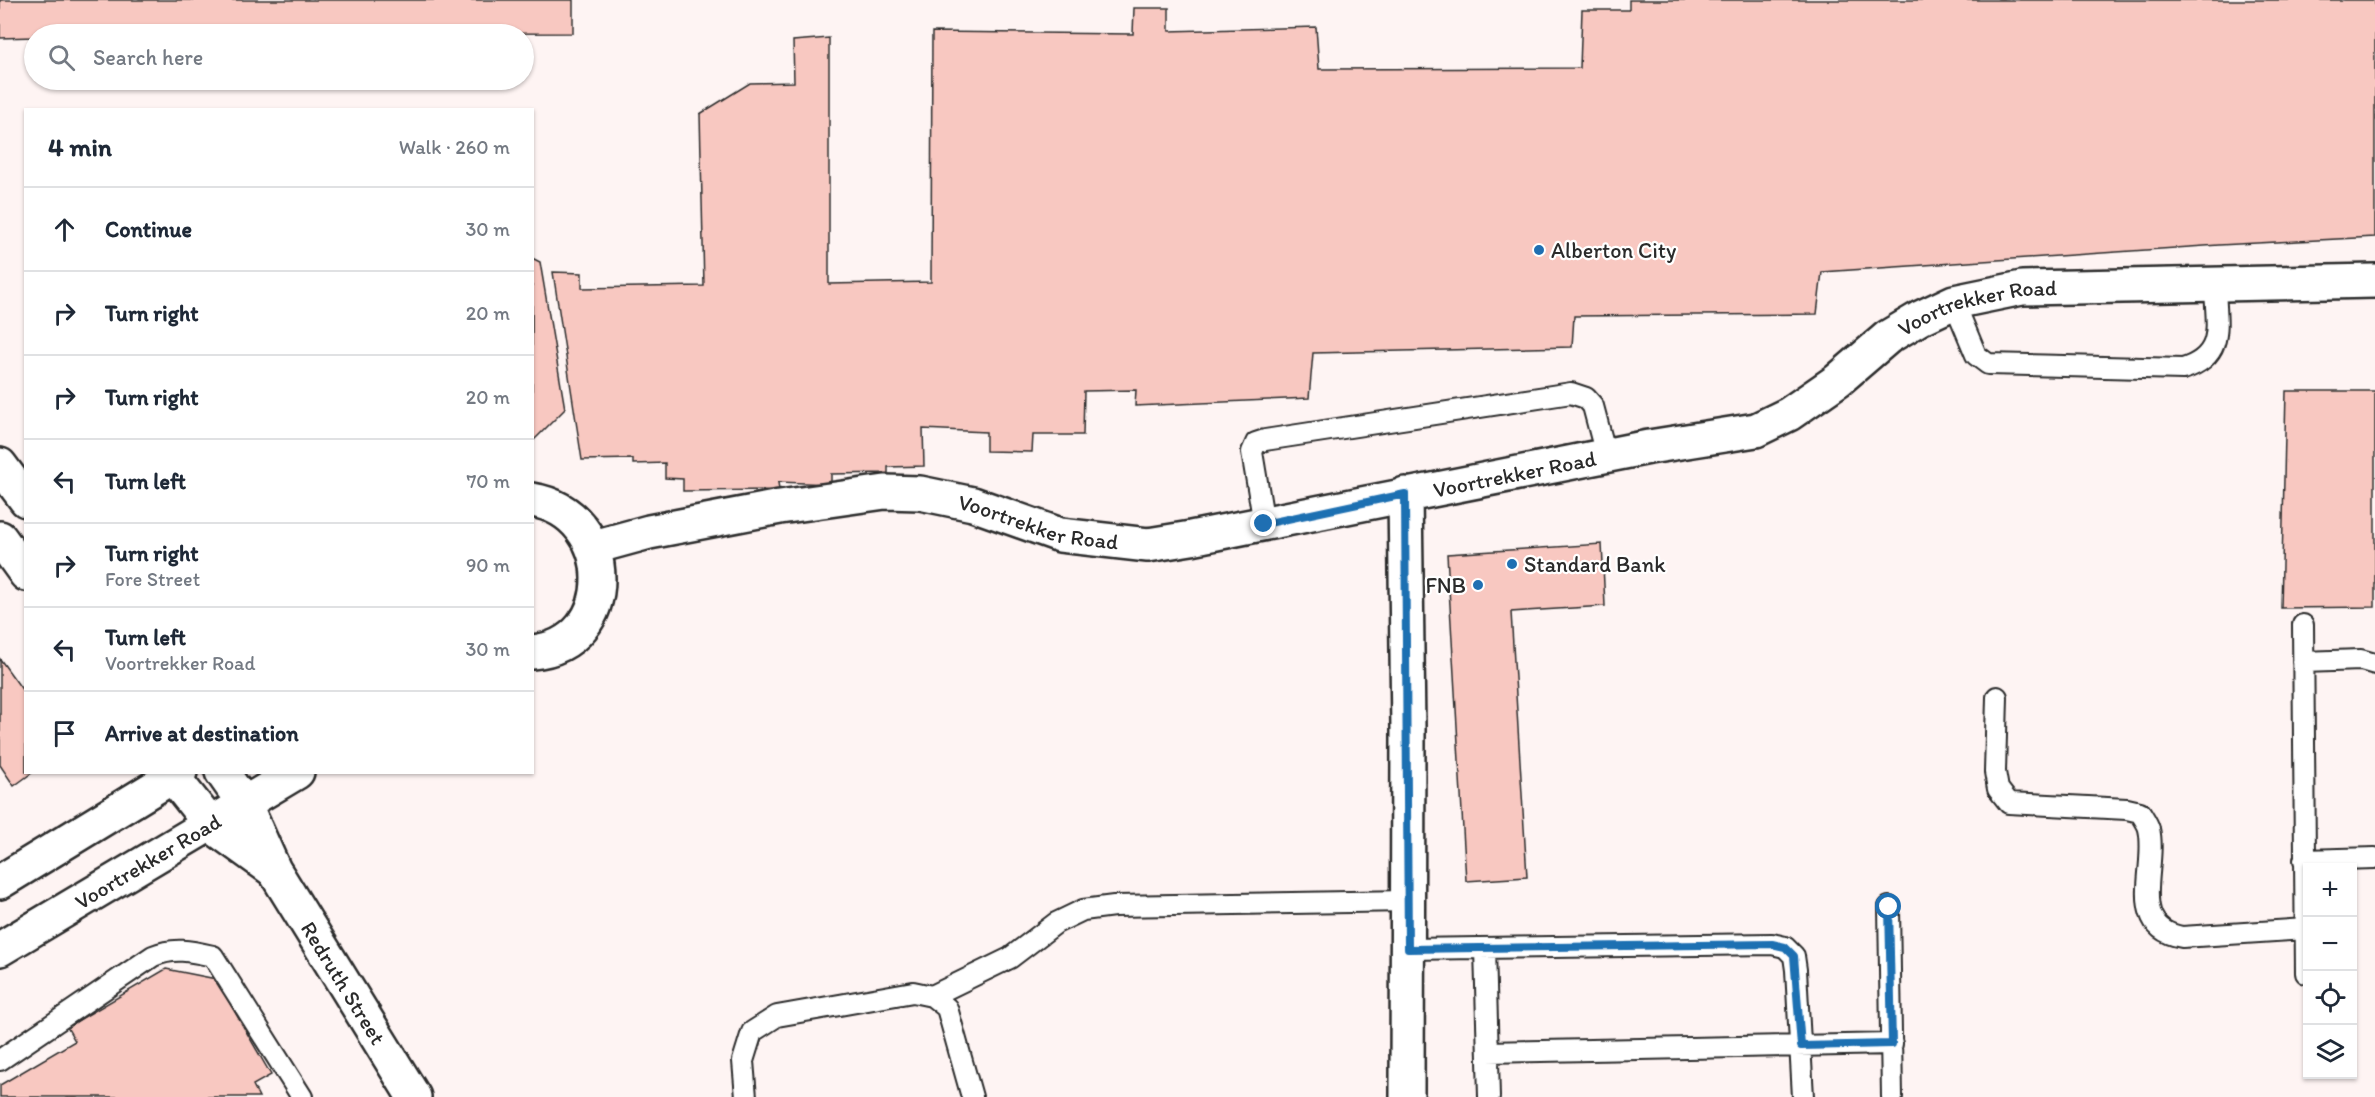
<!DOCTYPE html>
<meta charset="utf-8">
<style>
:root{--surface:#fff;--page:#f6f6f7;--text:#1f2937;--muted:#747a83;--line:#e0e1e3}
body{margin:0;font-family:Itim,sans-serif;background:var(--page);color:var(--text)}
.controls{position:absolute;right:18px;bottom:18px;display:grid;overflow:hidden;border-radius:0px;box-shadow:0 2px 4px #0004}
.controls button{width:54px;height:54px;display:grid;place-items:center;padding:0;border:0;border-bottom:2px solid var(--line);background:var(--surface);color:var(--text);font:30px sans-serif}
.stop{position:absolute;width:18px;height:18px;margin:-14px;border:4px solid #1f6fb2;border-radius:50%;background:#fff}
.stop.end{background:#1f6fb2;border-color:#fff;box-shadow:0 2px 6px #0008}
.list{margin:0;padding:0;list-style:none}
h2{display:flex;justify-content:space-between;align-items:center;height:78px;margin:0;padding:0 24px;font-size:26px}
h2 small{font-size:20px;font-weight:400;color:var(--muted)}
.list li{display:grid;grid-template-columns:39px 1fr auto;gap:18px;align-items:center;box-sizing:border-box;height:84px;padding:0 24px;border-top:2px solid var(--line)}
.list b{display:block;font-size:22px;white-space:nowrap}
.list p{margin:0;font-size:20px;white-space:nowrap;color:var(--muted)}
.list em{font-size:20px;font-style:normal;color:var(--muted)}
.icon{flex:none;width:33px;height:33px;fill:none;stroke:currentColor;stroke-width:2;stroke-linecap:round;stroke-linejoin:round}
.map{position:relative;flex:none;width:2375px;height:1097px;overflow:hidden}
.search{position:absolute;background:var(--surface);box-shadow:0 2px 4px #0004;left:24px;top:24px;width:510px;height:66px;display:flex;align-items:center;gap:15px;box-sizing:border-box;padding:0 21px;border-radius:33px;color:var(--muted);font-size:22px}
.panel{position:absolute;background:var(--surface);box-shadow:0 2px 4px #0004;left:24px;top:108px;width:510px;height:666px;border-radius:0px}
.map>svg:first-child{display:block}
</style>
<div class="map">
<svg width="2375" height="1097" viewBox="0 0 2375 1097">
<rect width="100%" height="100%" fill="#fef4f3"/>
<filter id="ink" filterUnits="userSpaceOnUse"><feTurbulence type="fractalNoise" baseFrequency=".0167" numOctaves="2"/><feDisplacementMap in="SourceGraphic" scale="12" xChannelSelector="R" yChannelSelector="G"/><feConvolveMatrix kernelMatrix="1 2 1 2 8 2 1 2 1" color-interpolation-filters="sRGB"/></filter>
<g filter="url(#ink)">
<path fill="#f8c8c1" stroke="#2b2b2b" stroke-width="1.5" d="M0,0h573v33l-539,1v3l-34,1z
M1629,0h746v237l-156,8 -397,27 -5,42 -243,2 -2,31 -259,6 -4,45 -174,8 1,-16 -52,1 -1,44h-50l-1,17 -46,-1v-19l-63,-3 1,37 -36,1v6l-57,1v10l-53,-2 1,8 -96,1v-12l-18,-1v-15l-32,1v-5l-51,1 -29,-188 29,1v15l122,-2 -4,-172 50,-31 44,-1 -1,-41 36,-3v246l102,-2 1,-250 201,2 1,-26h35v23l147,-4 3,42 261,-1 2,-58h47z
M532,258l8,4 25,147 -33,33z
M2286,391h89v216l-94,1z
M1602,544l3,62 -94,6 16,265 -61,4 -19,-327z
M0,659l26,36v77h7l-19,14 -14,-21z
M166,969l50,10 55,96 -18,10 6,12h-259v-12l75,-44 -8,-14z"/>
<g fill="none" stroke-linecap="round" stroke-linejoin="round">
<g stroke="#2b2b2b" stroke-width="24">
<path id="service" d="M1954,302l22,53 12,9 195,5c45,-14 32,-47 32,-85
M1264,524l-12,-72 4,-9 9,-3 306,-47 15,5 7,8 13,49
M2303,625l3,348
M2303,662l58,-2 14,4
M1997,697l-2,75 3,17 11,14 118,6 13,3c3,5 8,12 9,17 9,38 -23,98 33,108l123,-8
M2304,860l71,-2
M1889,907l3,190
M1485,948l4,149
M1408,949l364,-5 13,3 9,9 2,14 7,127
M932,996l78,-38 46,-35 27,-13 31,-4 294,-5
M1488,1052l404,-8
M0,1060l153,-104c21,-9 38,-5 60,0l89,141
M746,1097l-3,-36 9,-29 25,-16 136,-24 19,4 15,12 25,89"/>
</g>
<g stroke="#2b2b2b" stroke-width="38">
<g id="minor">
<path d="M0,465l26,35"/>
<path d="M0,538l26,36"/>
<path d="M169,772l42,53 61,44"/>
<path id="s1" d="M222,772l23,33 29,65 140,227"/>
</g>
</g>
<g stroke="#2b2b2b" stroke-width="38">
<g id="tertiary">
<path d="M1405,494l3,235 -1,368"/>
<path d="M532,500c88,14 88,145 0,152"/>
<path id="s2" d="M594,547l55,-15 131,-25 105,-15 35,1 53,11 87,31 88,10 43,-7 458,-91 107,-17 33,-16 49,-34 50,-43 32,-19 34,-16 68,-14 353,-7"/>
<path d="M0,882l180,-110"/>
<path id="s3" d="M0,949l297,-177"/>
</g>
</g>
<use href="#service" stroke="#fff" stroke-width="20"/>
<use href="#minor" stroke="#fff" stroke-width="33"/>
<use href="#tertiary" stroke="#fff" stroke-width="33"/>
</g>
</g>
<g fill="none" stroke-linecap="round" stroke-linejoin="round" filter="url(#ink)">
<path stroke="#1f6fb2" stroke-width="8" d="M1264,524l141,-30 3,455 364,-5 13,3 9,9 7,90 91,-2 -3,-137"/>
</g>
<g fill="#1f6fb2" stroke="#fff" stroke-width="2">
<circle cx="1539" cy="250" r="6"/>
<circle cx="1512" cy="564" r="6"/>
<circle cx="1478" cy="585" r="6"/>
</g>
<g text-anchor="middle" stroke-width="4.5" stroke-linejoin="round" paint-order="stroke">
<g font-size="22" fill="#2b2b2b" stroke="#fff" text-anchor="start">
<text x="1551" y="258">Alberton City</text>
<text x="1524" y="572">Standard Bank</text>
<text x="1466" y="593" text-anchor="end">FNB</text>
</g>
<g font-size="22" fill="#2b2b2b" stroke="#fff">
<text dy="8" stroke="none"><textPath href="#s2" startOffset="1444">Voortrekker Road</textPath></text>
<text dy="8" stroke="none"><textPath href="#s2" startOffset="940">Voortrekker Road</textPath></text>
<text dy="8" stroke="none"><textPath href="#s2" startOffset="454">Voortrekker Road</textPath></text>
<text dy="8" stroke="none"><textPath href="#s3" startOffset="172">Voortrekker Road</textPath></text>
<text dy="8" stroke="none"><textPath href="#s1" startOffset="244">Redruth Street</textPath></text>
</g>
</g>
</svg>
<div class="controls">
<button>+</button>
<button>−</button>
<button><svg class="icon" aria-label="locate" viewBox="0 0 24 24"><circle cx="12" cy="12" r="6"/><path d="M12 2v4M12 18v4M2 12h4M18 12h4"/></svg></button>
<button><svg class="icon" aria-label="layers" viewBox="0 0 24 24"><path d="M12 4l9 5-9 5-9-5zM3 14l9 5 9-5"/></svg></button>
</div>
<div class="stop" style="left:1889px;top:907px"></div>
<div class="stop end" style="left:1264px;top:524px"></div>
<div class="search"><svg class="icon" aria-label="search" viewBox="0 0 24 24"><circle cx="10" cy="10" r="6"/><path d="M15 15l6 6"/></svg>Search here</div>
<section class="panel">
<h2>4 min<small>Walk · 260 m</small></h2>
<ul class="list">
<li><svg class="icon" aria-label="ahead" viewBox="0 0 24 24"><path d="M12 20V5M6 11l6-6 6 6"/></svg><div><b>Continue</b></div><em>30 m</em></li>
<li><svg class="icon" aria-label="right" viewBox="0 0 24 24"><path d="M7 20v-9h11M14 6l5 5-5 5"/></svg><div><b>Turn right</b></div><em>20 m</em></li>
<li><svg class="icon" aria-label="right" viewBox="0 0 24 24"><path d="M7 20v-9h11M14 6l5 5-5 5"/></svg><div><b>Turn right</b></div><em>20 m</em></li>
<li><svg class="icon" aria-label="left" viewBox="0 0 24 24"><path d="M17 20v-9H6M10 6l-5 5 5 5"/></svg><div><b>Turn left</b></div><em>70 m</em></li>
<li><svg class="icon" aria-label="right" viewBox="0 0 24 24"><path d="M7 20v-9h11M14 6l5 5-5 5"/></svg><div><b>Turn right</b><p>Fore Street</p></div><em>90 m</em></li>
<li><svg class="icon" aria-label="left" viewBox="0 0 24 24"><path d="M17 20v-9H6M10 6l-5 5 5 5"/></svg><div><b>Turn left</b><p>Voortrekker Road</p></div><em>30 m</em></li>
<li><svg class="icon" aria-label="arrive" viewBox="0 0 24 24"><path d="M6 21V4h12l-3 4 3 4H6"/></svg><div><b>Arrive at destination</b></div></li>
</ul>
</section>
</div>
